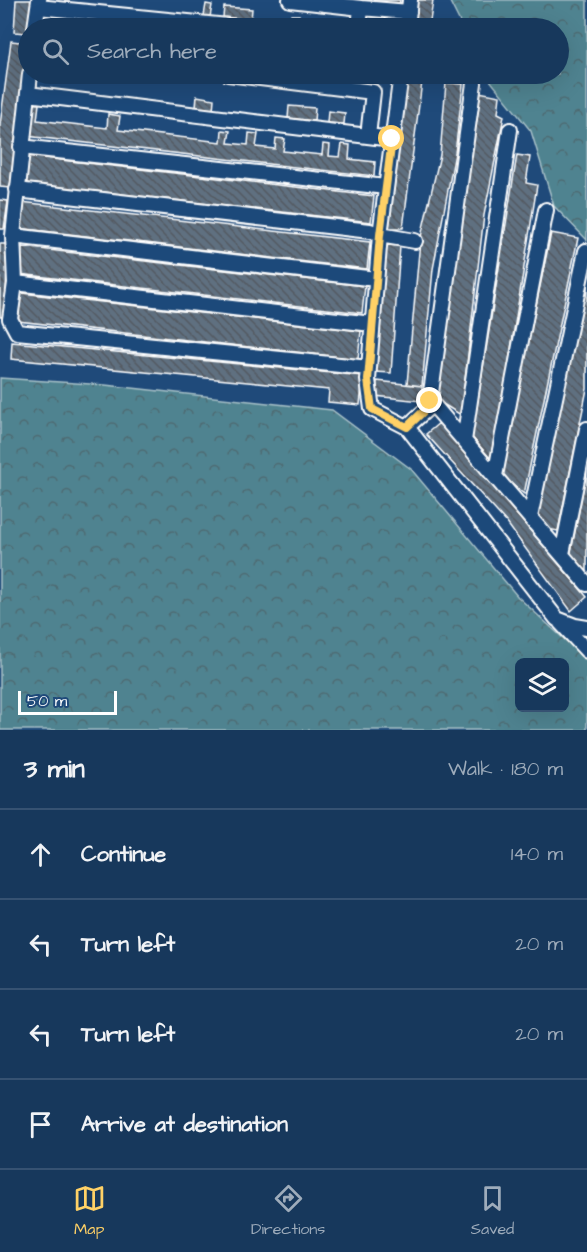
<!DOCTYPE html>
<meta charset="utf-8">
<style>
:root{--surface:#17385c;--page:#203f62;--text:#f1f3f6;--muted:#9eacbb;--line:#365272;--accent:#ffd166}
body{margin:0;font-family:"Architects Daughter",sans-serif;background:var(--page);color:var(--text)}
.controls{position:absolute;right:18px;bottom:18px;display:grid;overflow:hidden;border-radius:9px;box-shadow:0 6px 24px #0002}
.controls button{width:54px;height:54px;display:grid;place-items:center;padding:0;border:0;border-bottom:2px solid var(--line);background:var(--surface);color:var(--text);font:30px sans-serif}
.scale{position:absolute;left:18px;bottom:15px;width:99px;box-sizing:border-box;padding-left:6px;border:3px solid #fff;border-top:0;font-size:16px;line-height:21px;white-space:nowrap;color:#fff;-webkit-text-stroke:4px #1f4a7a;paint-order:stroke}
.stop{position:absolute;width:18px;height:18px;margin:-14px;border:4px solid #ffd166;border-radius:50%;background:#fff}
.stop.end{background:#ffd166;border-color:#fff;box-shadow:0 2px 6px #0008}
.list{margin:0;padding:0;list-style:none}
h2{display:flex;justify-content:space-between;align-items:center;height:78px;margin:0;padding:0 24px;font-size:26px}
h2 small{font-size:20px;font-weight:400;color:var(--muted)}
.list li{display:grid;grid-template-columns:39px 1fr auto;gap:18px;align-items:center;box-sizing:border-box;height:90px;padding:0 24px;border-top:2px solid var(--line)}
.list b{display:block;font-size:22px;white-space:nowrap}
.list em{font-size:20px;font-style:normal;color:var(--muted)}
.icon{flex:none;width:33px;height:33px;fill:none;stroke:currentColor;stroke-width:2;stroke-linecap:round;stroke-linejoin:round}
.map{position:relative;flex:none;width:587px;height:730px;overflow:hidden}
.search{position:absolute;background:var(--surface);box-shadow:0 6px 24px #0002;left:18px;right:18px;top:18px;height:66px;display:flex;align-items:center;gap:15px;box-sizing:border-box;padding:0 21px;border-radius:33px;color:var(--muted);font-size:22px}
.sheet{height:438px;background:var(--surface)}
nav{display:flex;justify-content:space-around;align-items:center;box-sizing:border-box;height:84px;border-top:2px solid var(--line);background:var(--surface);font-size:16px;color:var(--muted)}
nav a{display:grid;justify-items:center;gap:3px}
nav .on{color:var(--accent)}
.map>svg:first-child{display:block}
</style>
<div class="map">
<svg width="587" height="730" viewBox="0 0 587 730">
<defs>
<pattern id="forest-crowns" width="20" height="18" patternUnits="userSpaceOnUse" patternTransform="scale(1.5)"><rect width="20" height="18" fill="#508390"/><path d="M2 6a3 3 0 1 1 6 0M12 15a3 3 0 1 1 6 0" fill="none" stroke="#4e6a71"/></pattern>
<pattern id="building-back-hatch" width="6" height="6" patternUnits="userSpaceOnUse" patternTransform="scale(1.5)"><rect width="6" height="6" fill="#5f7080"/><path d="M-1 5l2 2M0 0l6 6M5-1l2 2" fill="none" stroke="#545a61"/></pattern>
</defs>
<rect width="100%" height="100%" fill="#1f4a7a"/>
<filter id="ink" filterUnits="userSpaceOnUse"><feTurbulence type="fractalNoise" baseFrequency=".0167" numOctaves="2"/><feDisplacementMap in="SourceGraphic" scale="12" xChannelSelector="R" yChannelSelector="G"/><feConvolveMatrix kernelMatrix="1 2 1 2 8 2 1 2 1" color-interpolation-filters="sRGB"/></filter>
<g filter="url(#ink)">
<path fill="url(#forest-crowns)" stroke="#a8c1c8" stroke-width="1.5" fill-rule="evenodd" d="M449,0h138v240l-33,-34 -23,-75 -46,-57h73v-46h-95z
M0,378l105,7 227,25 79,59 107,128 69,63v70h-587zM520,662h44v46h-44z"/>
<path fill="url(#building-back-hatch)" stroke="#fff" stroke-width="1.5" d="M16,0h17l-5,33 -14,-1z
M340,0h60l-1,7z
M416,0h17l-4,28h-17z
M206,4l6,1 -2,12 -6,-1z
M224,7l28,2 -1,11 -28,-3z
M291,15h8v12l-9,-1z
M11,41l17,2 -18,145 -10,-1v-62z
M406,74h17l-20,154h-14z
M446,83l17,1 -8,69 -22,116 -11,117 -15,-2 13,-143 20,-86z
M479,92l21,4 -2,17 6,3 -20,99 -23,200 -23,-14 17,-179z
M197,96l17,3 -1,11 -17,-3z
M30,103l9,1 -2,16 70,8 1,-14 12,2 -2,14 103,12 1,-12 8,1 -2,12 20,2 1,-12 9,1 -2,13 19,2 1,-11 9,1 -2,12 39,4 1,-11 7,1 -1,11 11,1 2,-13 8,1 -1,14 26,3 -1,14 -348,-40z
M289,106l26,2 -1,13 -26,-3z
M328,111l17,2 -1,11 -17,-1z
M517,155l13,2 -4,26 11,2 -44,277 -21,-25z
M26,156l348,40 -3,26 -348,-39z
M0,200l8,1 -4,28h-4z
M21,202l349,40 -3,27 -349,-41z
M551,233l27,5 -54,256 -23,-19z
M0,244h8l-3,73h-5z
M386,245l14,1 -9,127 -15,-1z
M22,247l343,39 -3,27 -343,-39z
M587,274v115l-29,142 -16,-3 -5,-11z
M21,293l340,38 -3,28 -340,-38z
M12,342l351,34 -3,29 -32,-3 1,-12 -318,-31z
M377,381l45,5 -1,15 -46,-5z
M439,423l148,174 -16,14 -64,-88 -81,-89z
M587,469v103h-5l-12,-15z"/>
<g fill="none" stroke-linecap="round" stroke-linejoin="round">
<g stroke="#fff" stroke-width="18">
<path id="minor" d="M290,0l71,8
M38,7l210,21
M35,28l4,-28
M359,28l2,-20 48,4
M407,28l3,-28
M30,74l-17,162 2,47 -5,36 7,13 352,36
M228,74l145,18 -5,44
M474,83l-45,324 -22,20 150,192 18,7 12,2
M28,94l364,45
M21,147l365,40
M17,190l353,41 10,4 21,-161
M13,236l363,43
M15,283l357,41
M430,401l157,183
M407,427l-35,-18 -4,-29 12,-145 35,6
M464,441l46,-311
M495,476l51,-266
M530,517l56,-266
M562,554l25,-125
M561,623l26,28"/>
</g>
<use href="#minor" stroke="#1f4a7a" stroke-width="14"/>
</g>
</g>
<g fill="none" stroke-linecap="round" stroke-linejoin="round" filter="url(#ink)">
<path stroke="#ffd166" stroke-width="8" d="M392,139l-12,96 -12,145 4,29 35,18 22,-21 1,-5"/>
</g>
</svg>
<div class="controls">
<button><svg class="icon" aria-label="layers" viewBox="0 0 24 24"><path d="M12 4l9 5-9 5-9-5zM3 14l9 5 9-5"/></svg></button>
</div>
<div class="scale">50 m</div>
<div class="stop" style="left:392px;top:139px"></div>
<div class="stop end" style="left:430px;top:401px"></div>
<div class="search"><svg class="icon" aria-label="search" viewBox="0 0 24 24"><circle cx="10" cy="10" r="6"/><path d="M15 15l6 6"/></svg>Search here</div>
</div>
<section class="sheet">
<h2>3 min<small>Walk · 180 m</small></h2>
<ul class="list">
<li><svg class="icon" aria-label="ahead" viewBox="0 0 24 24"><path d="M12 20V5M6 11l6-6 6 6"/></svg><div><b>Continue</b></div><em>140 m</em></li>
<li><svg class="icon" aria-label="left" viewBox="0 0 24 24"><path d="M17 20v-9H6M10 6l-5 5 5 5"/></svg><div><b>Turn left</b></div><em>20 m</em></li>
<li><svg class="icon" aria-label="left" viewBox="0 0 24 24"><path d="M17 20v-9H6M10 6l-5 5 5 5"/></svg><div><b>Turn left</b></div><em>20 m</em></li>
<li><svg class="icon" aria-label="arrive" viewBox="0 0 24 24"><path d="M6 21V4h12l-3 4 3 4H6"/></svg><div><b>Arrive at destination</b></div></li>
</ul>
</section>
<nav>
<a class="on"><svg class="icon" aria-label="map" viewBox="0 0 24 24"><path d="M3 6l6-2 6 2 6-2v14l-6 2-6-2-6 2zM9 4v14M15 6v14"/></svg>Map</a>
<a><svg class="icon" aria-label="directions" viewBox="0 0 24 24"><path d="M12 3l9 9-9 9-9-9zM9 14v-3h6M13 9l2 2-2 2"/></svg>Directions</a>
<a><svg class="icon" aria-label="saved" viewBox="0 0 24 24"><path d="M7 4h10v16l-5-4-5 4z"/></svg>Saved</a>
</nav>
